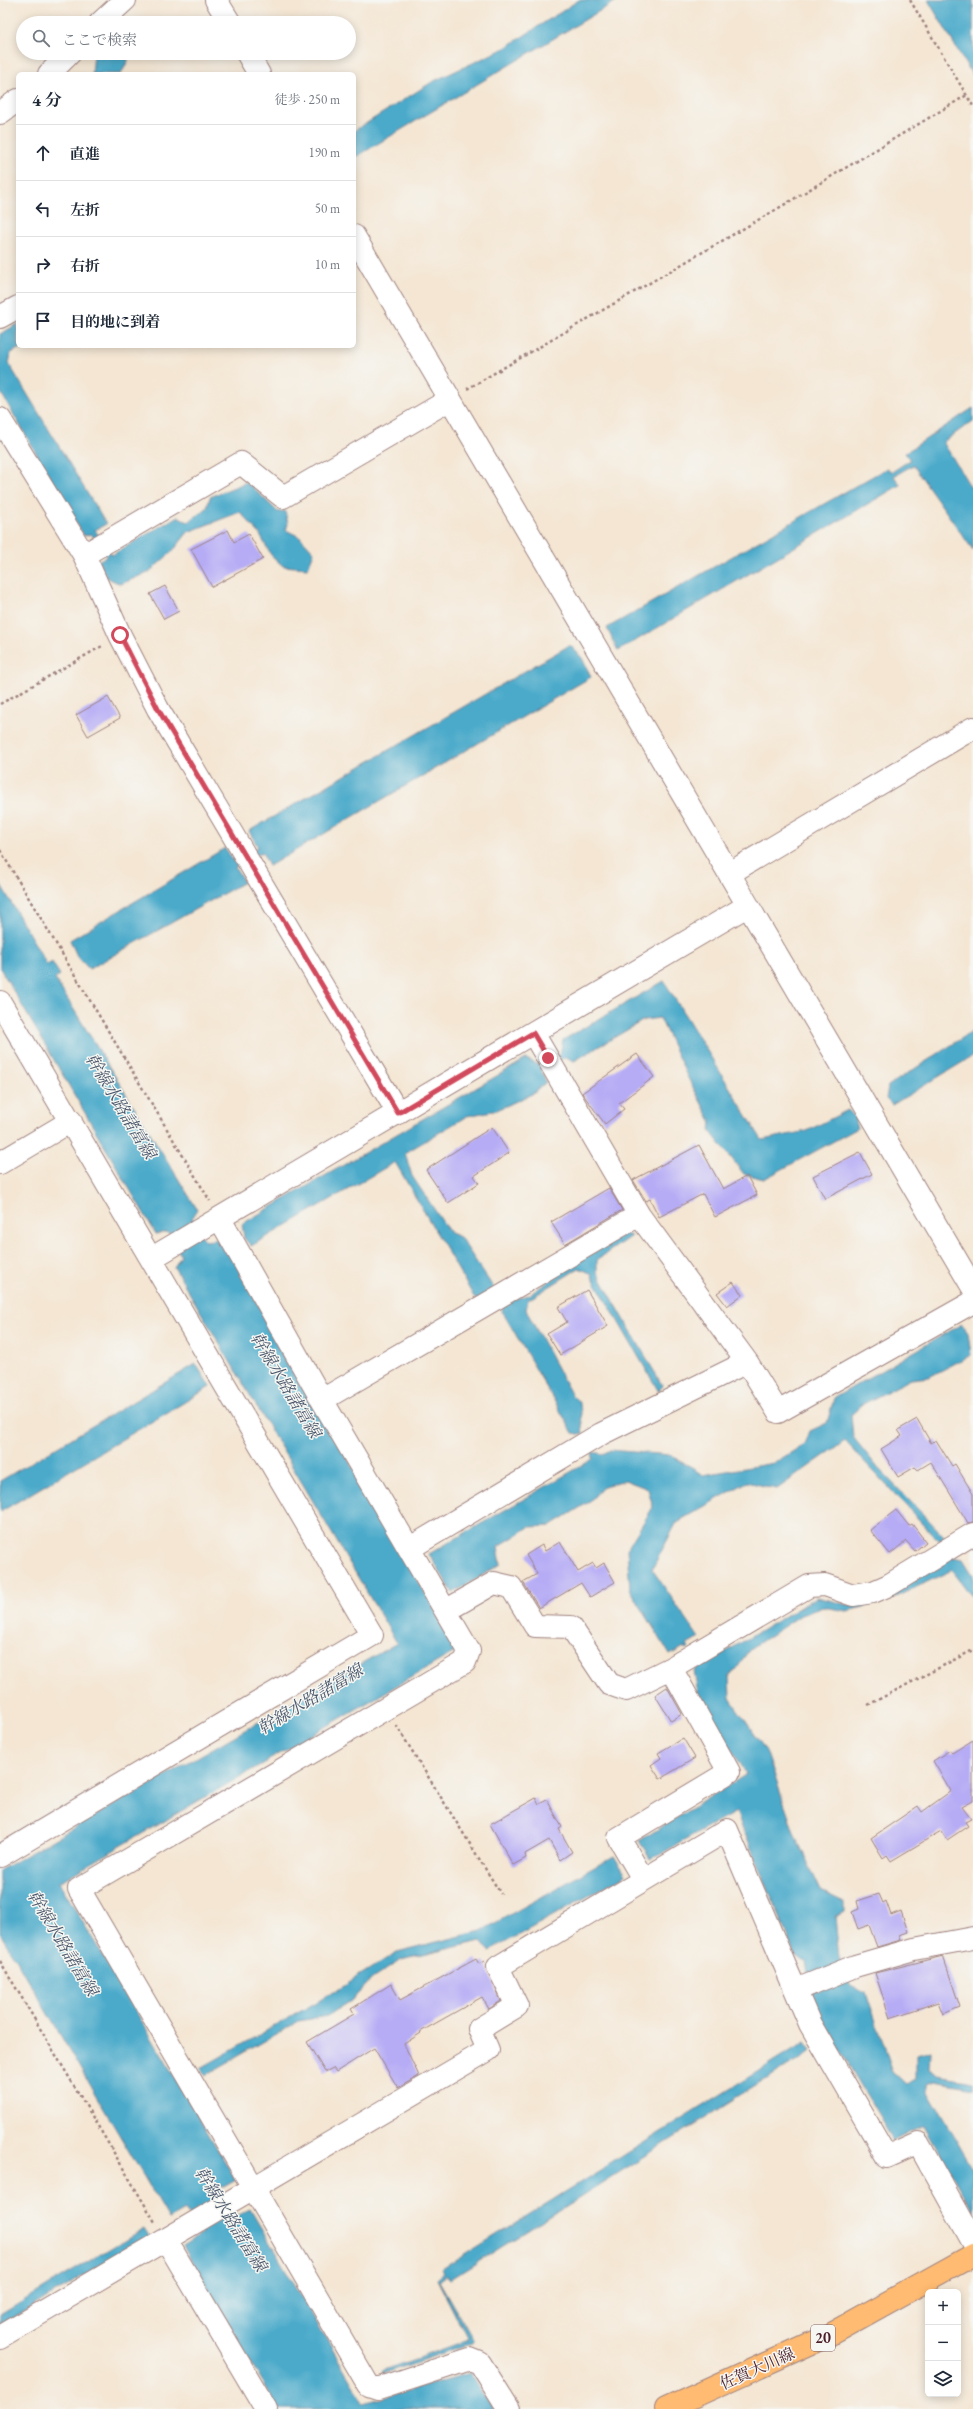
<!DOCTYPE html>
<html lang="ja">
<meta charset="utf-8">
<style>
:root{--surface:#fff;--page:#f6f6f7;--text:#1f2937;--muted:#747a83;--line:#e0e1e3}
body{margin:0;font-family:"EB Garamond","Noto Serif JP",serif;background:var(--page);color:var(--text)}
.controls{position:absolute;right:12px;bottom:12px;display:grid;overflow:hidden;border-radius:6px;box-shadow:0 2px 10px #0003}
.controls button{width:36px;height:36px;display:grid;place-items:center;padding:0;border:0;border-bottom:1px solid var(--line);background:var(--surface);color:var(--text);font:20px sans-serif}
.stop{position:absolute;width:12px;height:12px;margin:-9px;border:3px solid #d1495b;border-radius:50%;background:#fff}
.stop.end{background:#d1495b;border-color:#fff;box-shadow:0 1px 4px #0008}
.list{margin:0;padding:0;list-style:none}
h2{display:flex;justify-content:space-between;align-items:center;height:52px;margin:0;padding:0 16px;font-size:17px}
h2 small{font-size:13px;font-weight:400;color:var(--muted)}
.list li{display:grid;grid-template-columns:26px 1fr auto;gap:12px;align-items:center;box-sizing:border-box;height:56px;padding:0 16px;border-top:1px solid var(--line)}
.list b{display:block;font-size:15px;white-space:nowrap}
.list em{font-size:13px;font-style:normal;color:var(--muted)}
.icon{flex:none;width:22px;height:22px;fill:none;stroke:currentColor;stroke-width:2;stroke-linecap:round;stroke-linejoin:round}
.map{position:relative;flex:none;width:973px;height:2409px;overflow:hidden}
.search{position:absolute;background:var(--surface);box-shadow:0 2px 10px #0003;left:16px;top:16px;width:340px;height:44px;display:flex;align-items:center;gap:10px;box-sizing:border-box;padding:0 14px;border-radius:22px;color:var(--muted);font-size:15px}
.panel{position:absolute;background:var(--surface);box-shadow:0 2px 10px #0003;left:16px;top:72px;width:340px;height:276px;border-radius:6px}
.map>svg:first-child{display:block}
</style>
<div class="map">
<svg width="973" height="2409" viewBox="0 0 973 2409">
<rect width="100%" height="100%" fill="#f6f6f2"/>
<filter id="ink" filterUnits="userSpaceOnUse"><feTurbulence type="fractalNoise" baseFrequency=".025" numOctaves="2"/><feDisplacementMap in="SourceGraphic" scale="8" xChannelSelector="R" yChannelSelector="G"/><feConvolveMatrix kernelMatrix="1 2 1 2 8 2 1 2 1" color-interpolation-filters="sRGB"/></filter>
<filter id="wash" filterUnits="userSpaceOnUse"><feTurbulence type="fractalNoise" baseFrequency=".012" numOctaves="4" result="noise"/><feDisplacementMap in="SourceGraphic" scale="16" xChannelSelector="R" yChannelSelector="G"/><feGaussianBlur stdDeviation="0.9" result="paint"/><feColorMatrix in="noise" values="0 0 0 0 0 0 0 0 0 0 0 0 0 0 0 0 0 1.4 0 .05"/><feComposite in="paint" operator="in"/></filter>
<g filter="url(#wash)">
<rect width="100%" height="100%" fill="#f4e6d3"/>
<path fill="#4baaca" stroke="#4a647a" d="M579,0h39l-264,158v-27l78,-49 73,-34z
M928,0h45v76z
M94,53h34v8l-7,13h-29z
M18,324v22h6l-13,7 -2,11 97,160 -11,6 17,25 66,-39 10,6 19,-14 3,-11 37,-15 31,30 7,-1 3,13 -2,6 14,7 14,15 -6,16 -25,-2 -12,-11 -12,-22 -19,-21 -52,20 -15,19 -24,21 -28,12 -14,-6 -9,-17 9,-5 -16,-22 -7,2 -84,-145v-57z
M973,408v13l-30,21 30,49v59l-60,-85 -19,11 6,9 -282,166 -11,-23 280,-160 5,4 18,-12 -5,-7z
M570,645l12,13 9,19 -322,189 -7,-14 -27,15 9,15 -155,87 -12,-13 -7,-16 155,-92 9,13 24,-14 -9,-16z
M0,883l47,82 5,-3 8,13 -5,4 142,230 -5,8 13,24 16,-2 237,411 -399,232 177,298 -18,10 16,27 16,-8 114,194 106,-30 23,36h-215l-95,-163 19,-12 -17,-24 -16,9 -169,-286v-63l397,-227 -223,-376 7,-11 -13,-24 -12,2 -156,-266z
M664,981l98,159 45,-9 41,-21 6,6 4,12 -94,51 -20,-5 -34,-43 1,-10 -23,-43 -28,-60 -16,2 -70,41 -8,-4 -25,12 5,13 -12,11 -37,17 -30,6 -62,37 7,23 38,57 10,4 33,50 -1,8 -15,7 -82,-140 -144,84 -7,-8 -2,-14 284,-165 13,6 21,-11 3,-14z
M973,1031v25l-81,49 -6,-6 2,-13z
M625,1234l6,2 -34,24v12l65,113 -3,7 -69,-119 -11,-5 -51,32 -2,10 45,84 9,9 3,32 -10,-2 -71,-122 2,-9 25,-7 45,-31z
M962,1324l6,9 3,22 -42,22 -18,2 -48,25 -12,11 2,22 25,31 67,69 -6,4 -94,-100 -68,48 -30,-7 -70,40 -25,47 47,69 -12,7 2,3 -4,1 -1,-2 -14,8 -40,-66 -3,-40 26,-42 -5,-18 -23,-9 -21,6 -15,16 -39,24 -21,1 -31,20 3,17 -48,29 -24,-39 164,-95 -1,-7 11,2 7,-4 60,5 33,20 71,-12 31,-19 5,-13 17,-8 7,-25z
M196,1364l14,23 -210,125v-31z
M949,1556l14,3 10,16v23l-21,-28 -65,31 -40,10 -24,-4 -22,8 -51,34 -21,29 1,20 36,53 29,84 26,56 23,11v9l-9,5 4,41 11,28 16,7 27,80 13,12 10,-5v-24l14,-4 -1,19 9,6 35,6v6l-38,-7 -7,3v8l45,77v43l-49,-86 -30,15 -78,-131 -10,-47 -10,-7 -60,-144 -85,47 -12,-18 108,-67 -48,-76 -5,-27 123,-74 32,8z
M614,1856l12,19 -136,76 -9,-10 -80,19 -29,19 -21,22 -24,15 -28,5 -93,54 -5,-7 116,-66 80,-50 84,-21z
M805,2042l6,9 -360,228 -4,-4 -8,6 35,61 -91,32 -1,-3 86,-31 -31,-61 7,-6 -2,-4z
M144,2228l5,8 -149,90v-11z"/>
<g id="blocks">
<path fill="#b6acf5" d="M228,530l6,12 15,-8 14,25 -51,28 -21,-38z
M165,586l14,25 -15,8 -14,-25z
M108,697l12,21 -32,18 -12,-21z
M637,1054l17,23 -35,26 5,6 -19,15 -23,-31z
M492,1127l17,26 -35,23 5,7 -31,20 -22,-33z
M699,1145l24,44 24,-13 10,19 -42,22 -12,-23 -44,23 -9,-18 -4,2 -13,-21z
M860,1152l12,22 -47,25 -12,-23z
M609,1188l13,22 -57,34 -14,-22z
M733,1282l9,13 -15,11 -10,-13z
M587,1290l21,36 -48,29 -13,-21 20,-12 -9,-15z
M917,1419l14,24 5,-3 16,26 3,-2 18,30v28l-5,1 -37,-61 -13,8 -3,-3 -17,10 -17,-28 21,-13 -4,-6z
M896,1510l13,16 3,-2 14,18 -11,9 -9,-10 -16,13 -20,-24z
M560,1542l18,30 15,-9 3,5 8,-5 11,19 -25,15 -9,-14 -42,25 -16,-26 14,-8 -11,-19 16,-10 3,6z
M667,1687l15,27 -11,7 -16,-26z
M683,1738l12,20 -35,21 -9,-14 10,-7 -3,-5z
M973,1740v61l-11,6 9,12 -6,3 3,4 -21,14 -6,-9 -50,30 -4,-6 -4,3 -12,-20 47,-32 4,6 29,-21 -18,-30 17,-11 2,3z
M536,1798l3,6 8,-4 15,27 -3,2 13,23 -12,8 -11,-20 -24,14 1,4 -13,7 -23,-41z
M879,1894l4,9 3,-2 5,14 10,-4 7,21 -9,3 2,5 -24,7 -8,-22 -11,4 -6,-17 7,-3 -2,-8z
M943,1956l17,51 -17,7 -5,-12 -48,16 -15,-45z
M476,1959l3,5 5,-3 17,40 -12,8 -7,-12 -62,35 1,1 -17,11 15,32 -21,12 -24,-40 -38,24 -3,-4 -8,4 -18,-30 47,-28 -3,-5 40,-25 9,16z"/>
</g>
</g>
<g filter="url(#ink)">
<use href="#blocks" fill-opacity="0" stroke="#9f827f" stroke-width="1"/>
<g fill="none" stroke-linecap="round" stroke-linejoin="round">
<g stroke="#9f827f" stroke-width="24">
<path id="minor" d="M216,0l14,23
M100,23l25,-23
M247,53l12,21
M49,74l21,-21
M0,113l18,-13
M354,236l619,1052
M0,317l18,-10
M0,419l84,136 157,-92 42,34 166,-97
M84,555l36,80 38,74 240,404
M730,873l243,-145
M0,1002l372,633 -372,221
M533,1033l106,182 108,147 31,50 195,-110
M0,1163l71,-42
M220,1219l102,181 147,251 -4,11 -386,227 290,497 9,3 92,-30 10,4 29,46
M152,1258l595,-352
M322,1400l317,-185
M410,1548l191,-114 146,-72
M447,1610l47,-27 17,4 24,39 36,1 38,57 17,6 45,-22 138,-82 16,-1 28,10 20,-3 16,-7 84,-51
M643,1879l-24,-41 110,-66 -58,-104
M796,1990l59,-24 59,-17 59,-11
M166,2240l100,169
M0,2337l488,-287 -9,-21 38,-23 -19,-39 229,-137 83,194 77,133 31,-14 55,99"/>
</g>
<g stroke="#9f827f" stroke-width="24">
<path id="major" d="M666,2409l161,-73 146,-81"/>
</g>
<path stroke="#9f827f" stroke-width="2.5" stroke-dasharray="3 3" stroke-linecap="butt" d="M910,0l63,106
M467,389l310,-180 190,-114
M0,704l104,-59
M0,850l210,351
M868,1705l105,-55
M396,1725l105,169
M0,1961l155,261"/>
<use href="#minor" stroke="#fff" stroke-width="22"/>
<use href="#major" stroke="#ffbb71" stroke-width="22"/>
</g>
</g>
<g fill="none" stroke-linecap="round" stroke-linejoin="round" filter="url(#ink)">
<path stroke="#d1495b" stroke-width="5" d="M120,635l38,74 240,404 135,-80 15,25"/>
</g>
<g text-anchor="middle" stroke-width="3" stroke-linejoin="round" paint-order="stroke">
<rect fill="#f6f6f2" stroke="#7e6067" stroke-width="1" x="811" y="2325" width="24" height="26" rx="3"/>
<g font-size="15" font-weight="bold" fill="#4a1f2b">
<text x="823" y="2343">20</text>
</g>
<g font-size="16" fill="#4a1f2b" stroke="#f6f6f2">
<text transform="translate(757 2368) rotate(-24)" y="6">佐賀大川線</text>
</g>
<g font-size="17" font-style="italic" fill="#4a576b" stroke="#f6f6f2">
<text transform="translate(121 1106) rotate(59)" y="6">幹線水路諸富線</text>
<text transform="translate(286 1385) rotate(59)" y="6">幹線水路諸富線</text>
<text transform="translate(310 1699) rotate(-31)" y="6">幹線水路諸富線</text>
<text transform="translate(63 1943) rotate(59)" y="6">幹線水路諸富線</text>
<text transform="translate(231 2219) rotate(58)" y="6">幹線水路諸富線</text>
</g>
</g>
</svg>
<div class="controls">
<button>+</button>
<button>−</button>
<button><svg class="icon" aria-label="layers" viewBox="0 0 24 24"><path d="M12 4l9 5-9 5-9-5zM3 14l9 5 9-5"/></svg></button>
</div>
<div class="stop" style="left:120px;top:635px"></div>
<div class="stop end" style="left:548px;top:1058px"></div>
<div class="search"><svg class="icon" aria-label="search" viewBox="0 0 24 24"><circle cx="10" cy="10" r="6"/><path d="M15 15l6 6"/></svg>ここで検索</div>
<section class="panel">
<h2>4 分<small>徒歩 · 250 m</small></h2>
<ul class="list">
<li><svg class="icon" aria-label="ahead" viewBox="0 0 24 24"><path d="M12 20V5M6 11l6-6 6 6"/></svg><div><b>直進</b></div><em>190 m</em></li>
<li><svg class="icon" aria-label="left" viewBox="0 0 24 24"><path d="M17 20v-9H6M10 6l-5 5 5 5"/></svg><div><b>左折</b></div><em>50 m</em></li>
<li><svg class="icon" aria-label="right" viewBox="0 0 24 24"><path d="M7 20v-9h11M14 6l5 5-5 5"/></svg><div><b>右折</b></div><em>10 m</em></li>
<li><svg class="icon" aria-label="arrive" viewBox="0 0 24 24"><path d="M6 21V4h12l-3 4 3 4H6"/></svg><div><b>目的地に到着</b></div></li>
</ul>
</section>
</div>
